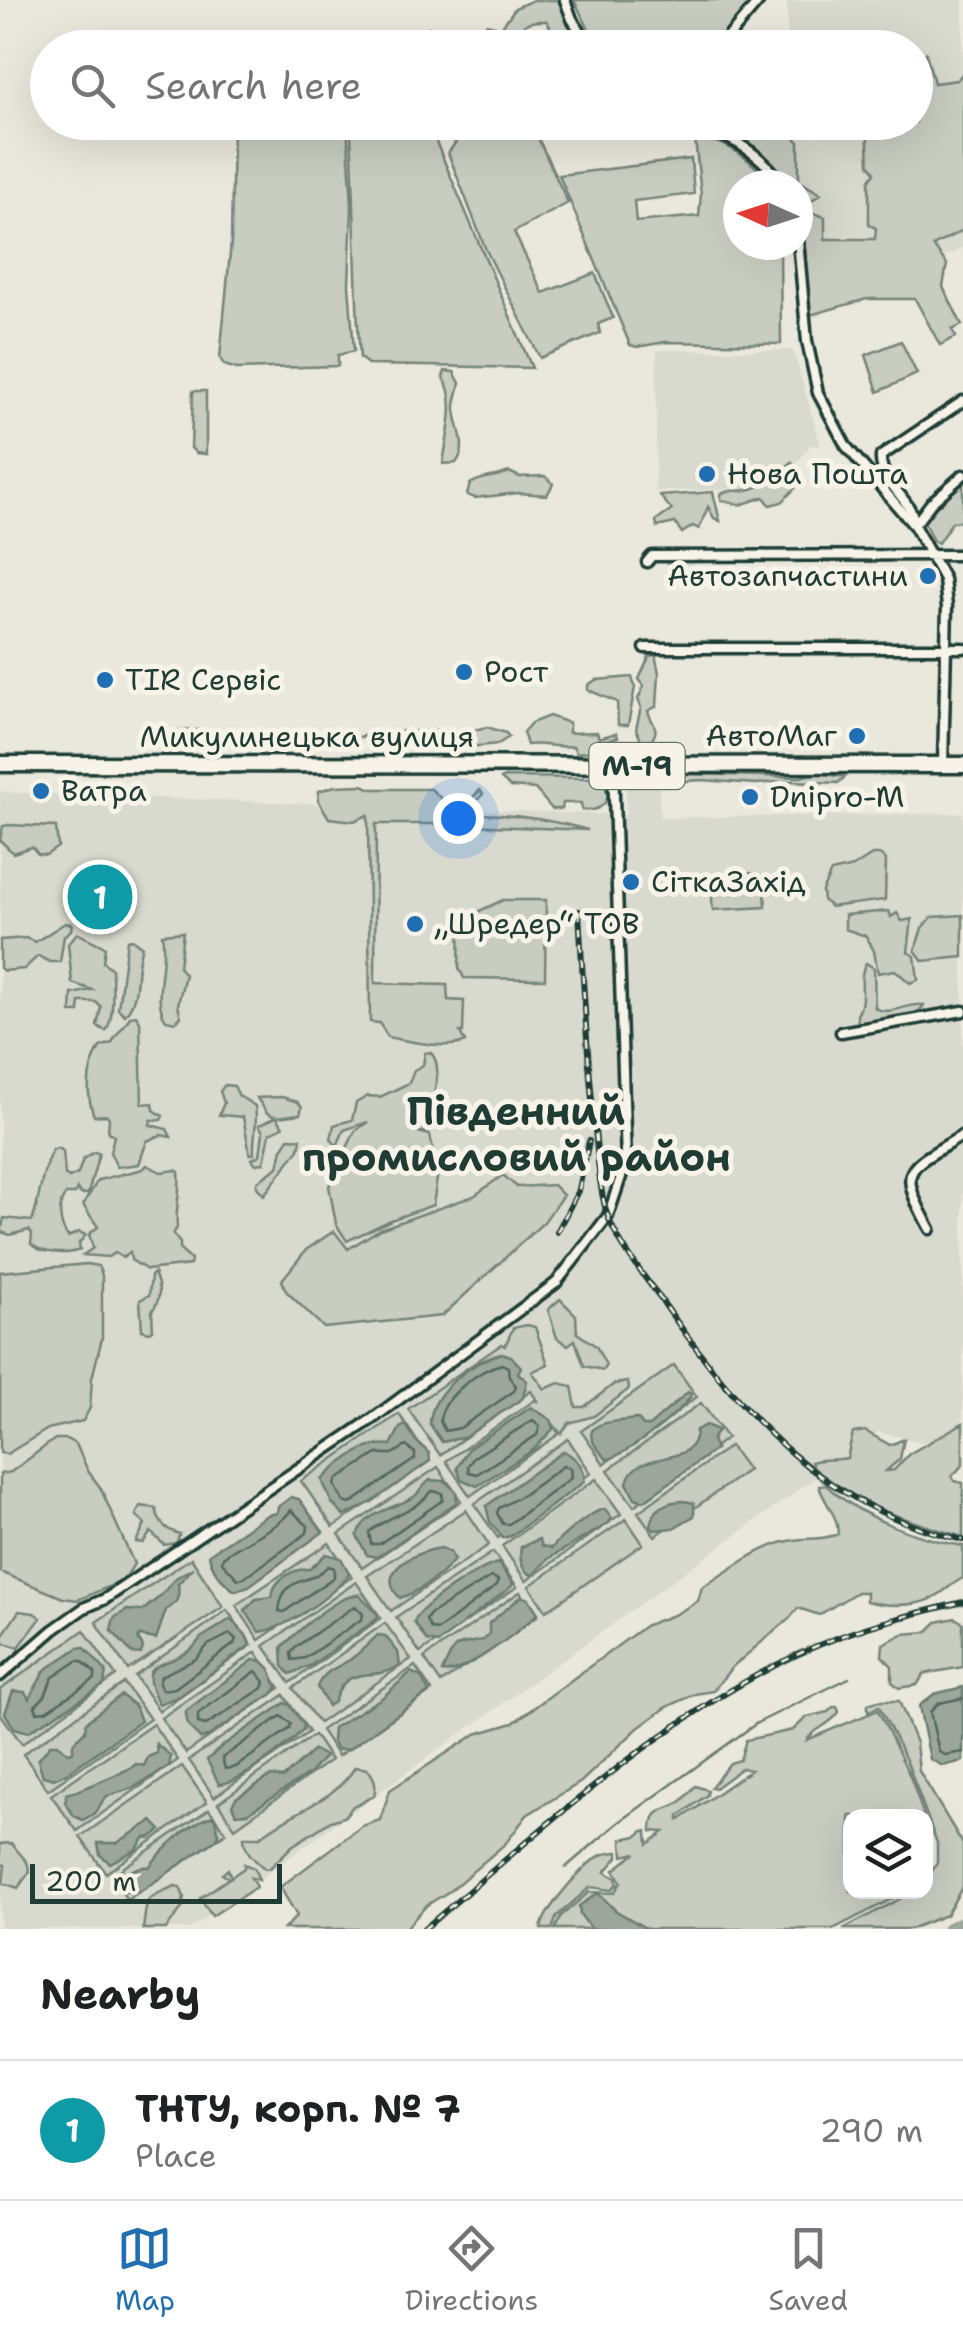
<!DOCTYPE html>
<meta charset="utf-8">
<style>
:root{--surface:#fff;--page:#f2f2f2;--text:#202124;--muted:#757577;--line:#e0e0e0;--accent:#1f6fb2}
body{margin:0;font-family:"Shantell Sans",sans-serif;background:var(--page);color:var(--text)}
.controls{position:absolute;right:30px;bottom:30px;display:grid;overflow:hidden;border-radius:20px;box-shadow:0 10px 40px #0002}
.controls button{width:90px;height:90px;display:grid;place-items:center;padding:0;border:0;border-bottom:2px solid var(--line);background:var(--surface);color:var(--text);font:50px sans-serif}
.compass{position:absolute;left:723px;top:170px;width:90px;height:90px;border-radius:50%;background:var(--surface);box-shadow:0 10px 40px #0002;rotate:273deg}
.scale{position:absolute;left:30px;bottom:25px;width:252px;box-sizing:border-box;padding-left:10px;border:5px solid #1f3d34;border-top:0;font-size:28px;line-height:35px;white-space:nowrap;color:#1f3d34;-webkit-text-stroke:8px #f7f3e8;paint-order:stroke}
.you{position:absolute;left:458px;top:818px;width:35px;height:35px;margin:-25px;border:8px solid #fff;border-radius:50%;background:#1a73e8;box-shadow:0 0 0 15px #1a73e833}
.badge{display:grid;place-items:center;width:65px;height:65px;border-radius:50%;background:var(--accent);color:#fff;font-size:32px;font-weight:700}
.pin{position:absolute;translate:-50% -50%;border:5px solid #fff;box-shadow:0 2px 10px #0006}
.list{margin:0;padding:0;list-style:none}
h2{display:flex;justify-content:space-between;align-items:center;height:130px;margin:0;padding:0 40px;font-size:42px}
h2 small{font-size:32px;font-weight:400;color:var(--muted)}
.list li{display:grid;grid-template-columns:65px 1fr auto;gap:30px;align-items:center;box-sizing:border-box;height:140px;padding:0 40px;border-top:2px solid var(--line)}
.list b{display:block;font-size:38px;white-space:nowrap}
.list p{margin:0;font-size:32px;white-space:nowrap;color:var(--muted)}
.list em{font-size:32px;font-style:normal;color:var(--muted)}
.icon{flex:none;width:55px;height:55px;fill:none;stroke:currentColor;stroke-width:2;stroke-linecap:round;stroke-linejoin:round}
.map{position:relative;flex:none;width:963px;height:1929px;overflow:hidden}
.search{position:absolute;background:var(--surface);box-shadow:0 10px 40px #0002;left:30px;right:30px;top:30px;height:110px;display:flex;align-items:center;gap:25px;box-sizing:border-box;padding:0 35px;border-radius:55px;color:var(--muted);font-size:38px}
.sheet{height:270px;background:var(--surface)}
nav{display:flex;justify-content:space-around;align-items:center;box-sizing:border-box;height:140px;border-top:2px solid var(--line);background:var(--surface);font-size:28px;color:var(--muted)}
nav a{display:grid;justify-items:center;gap:5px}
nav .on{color:var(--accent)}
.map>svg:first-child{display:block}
</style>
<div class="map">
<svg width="963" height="1929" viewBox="0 0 963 1929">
<rect width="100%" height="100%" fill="#eae8dd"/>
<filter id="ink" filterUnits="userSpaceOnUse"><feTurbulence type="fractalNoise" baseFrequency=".01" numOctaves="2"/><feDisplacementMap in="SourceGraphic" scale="20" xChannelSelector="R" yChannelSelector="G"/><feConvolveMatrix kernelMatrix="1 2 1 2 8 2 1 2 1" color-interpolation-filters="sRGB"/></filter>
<g filter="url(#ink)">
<path fill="#d9dacf" d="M787,0h176v248l-148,70 -28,-195 129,-1v-74l-129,-1z
M657,350h136l28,96 -10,-1 -28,35 -31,9 -97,2z
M626,762h33l1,56 303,-5v639l-84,-20 -689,497h-190v-1137l626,23z"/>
<path fill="#c8ccc1" stroke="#74847a" stroke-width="2.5" d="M533,0h26l15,38 2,-8 12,17h-14v-7l-3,7h-12l-12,-26c-23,-1 -23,3 -34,21l-12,-8 -1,-5 15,-21z
M574,0h182l-42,48 -116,-1z
M486,24l9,2 3,4 -1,14 -4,3 -86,1 -2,-3 24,-18 13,17 16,-15h12l4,7z
M926,53l8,30 23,-3 6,-7v157l-30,16 14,18 -4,23 19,38 -10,5 4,7 -16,8 -25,-46h-48l-57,16 -12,-100v-30l-17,-4 -43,-39 -20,-9 4,-10h77v10l-4,5 4,4v39l22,13 -12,8 1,10 15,5v22h50l1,-11 -7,-3v-44l6,-9 -6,-8 -2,-41 49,-1v-55z
M233,123h114l5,83 -3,79 5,66 -16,4v11l-101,3 -13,-4 -4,-7 11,-116z
M350,123h78l104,245 -163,-3 -9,-7c-6,-79 -4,-157 -10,-235z
M435,123h47l-11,10 19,-10h41l37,80 -54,29 29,61 52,-20 18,45 -15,6 2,9 -60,25 -54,-108 -38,-97 8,-11 -11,-4z
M695,139c32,0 58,21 76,46h-33v60h42l1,99 -116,-2 -28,5 -7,-2 -71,-170 132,-16 3,35 -60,7 2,21 63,-6 2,-22z
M901,341l16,33 -39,18 -12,-37z
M445,371l9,1 6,11c-1,7 -5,17 -5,24 0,20 15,38 1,56l-13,1c3,-26 16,-63 0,-87z
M193,391h13v63l-10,-1 -5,-5z
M792,462l4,25 -14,15 -12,3 -6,-8 -24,8 -19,-5v-6c9,-5 16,-2 26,-4 20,-4 30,-16 45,-28z
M509,472l11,5 25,-1 8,8 -6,11 -29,-2 -43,5 -8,-3 3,-11c13,-8 26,-6 39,-12z
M963,481v40l-11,1 -14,21 -5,-2 -9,-19 28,-34z
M713,492l7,29 -6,-3 -6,-11 -9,22 -6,-3 -11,7 -7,-10 -18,4 -1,-6 16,-11 -12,-14z
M655,654l4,19 -2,33 -9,5c3,13 14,17 2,31l-7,2 -7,-15 5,-22 -3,-8 6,-13 -5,-7 10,-22z
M632,677l3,10 -7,38h-10l-1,-23 -29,-12v-5l8,-5z
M549,716l20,7v10l28,-1 2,6 17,-5 2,4 -10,3v9l-31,4 -4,-7c-18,2 -29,-3 -46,-1l-4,-13 8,-9z
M487,727l19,6 3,4 -11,7 -29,3 -39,-1 -21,-7 -50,-2 21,-5 94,-2z
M186,730h16l-1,9 28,-4 5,9 -84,3 25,-15z
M654,773l146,4 17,-4 28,4 -7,6 -50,-2 -32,3 -54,-4 -48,3 -30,-1 -5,-4 4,-3z
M504,777l92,1 8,4 4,14c-4,13 -14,15 -26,14l-1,-7h-18l-1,6h-10l-17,-20 -25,-2 -9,-8z
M362,785l11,4h58l13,12v23h-68l-1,159 72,2 1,15 16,1 -1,31h-3l5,10c-19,8 -57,-1 -77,-5l-9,-14 -9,-1 -2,-207 -14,6 -25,-3 -11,-18 1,-9 16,-5z
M480,790l3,4 -6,7v13c38,0 74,6 111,16l-121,-5 2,-24z
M8,825l48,2 2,20 -12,8 -8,-1 -6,-7 -19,6 -13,-13 3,-14z
M872,855h9l5,5 -1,40 -55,7 -7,-7 -1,-9 9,-19 22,-5z
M749,873l15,3 2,31 -53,3c-5,-29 9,-34 36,-37z
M503,900h43l-1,79 -81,-1 -5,-10 1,-48z
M889,911l2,6 6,-4 5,8 10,-2 -4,33 7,4 3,24 -8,3 -15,-13 -17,3 -4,-22 -8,-15 -21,-7v-14z
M963,915v42l-40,4 -8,-11 7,-22 10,-11z
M65,923l7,1 -1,6 -7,6 -4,26h-10l-12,-6 -14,13 -20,2 -4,-3v-28l26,-2 9,4z
M183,932l-4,35 6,7 -7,31 3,12 -6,5 -9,-2c-15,-20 2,-58 -4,-86z
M77,933l28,14 -2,15 9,7c0,16 3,48 -6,62l-9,-5 4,-19 -5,-5h-16l-1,10h-8l1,-18 20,-4 -20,-7 -4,-39z
M132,939l10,8c-9,24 0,49 -17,68l-7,-6 9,-69z
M866,963l8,5 1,40c16,9 32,-6 49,-3 -11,18 -46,21 -66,19l-1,-9c11,-17 -1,-36 9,-52z
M136,1015l4,6 2,83 11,-1 1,7 9,6 -2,4h-10l-1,5 17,4 4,8 -10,-2 -14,6 -8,23 -22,3 -7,-15 4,-16 -6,-4 1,-14 -2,-3 -13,1c-9,-25 -7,-47 6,-69l12,-4c5,-12 15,-18 18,-27z
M430,1052c11,10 7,29 4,42l7,11 -1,8 -15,19h-7l12,3 8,37 -5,33 -42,15 -44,21 -11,-17 -7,-38 26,-55 13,-9 -24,8 -7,16 -6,-7 3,-14 18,-5 4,-17 12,-7 12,1 29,-14 5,-13 9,-5 2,-12z
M225,1085l9,1 5,10 16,10c3,17 -2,31 -1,48h-4l-7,-37 -24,-2 5,-12 -4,-12z
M282,1097l16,5 4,5 -2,7 -23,3 6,10 -13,6 -6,30 -8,1 -4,-5 8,-4 3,-23 -4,-7 17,-8 -9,-4 -10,-15z
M289,1138l12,1 -2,10 -35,46 -7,-8v-5l21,-15 4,-18z
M57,1148l6,3 2,24 4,3 9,-4 5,-15 11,-7 5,1 -11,41h-7l-4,-5 -2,5h-9c-10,11 -6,32 2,43l11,-5 7,3 -7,8 1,7c-13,5 -39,4 -49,-6l1,-10 -3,-4 -19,5 -9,-3 3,-14 28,3c9,-26 8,-46 20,-71z
M147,1165l14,7 15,-2 3,2c2,20 -4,36 -2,56l-4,6 7,9v7l11,10 -1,5 -43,5 -16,-10 -1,-8 -7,6 -8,-5 -7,4 -25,-2 10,-7 -4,-14 9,-7 -15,-22 15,-25 45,-11z
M503,1175l14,12 36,-2 10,10 -19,27 -102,94 -118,12 -38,-37 -4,-11 24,-30 28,-19 14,18 32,-20 94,-33z
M87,1264l11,2 4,9v63l-10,40 -2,30 -7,13 -35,8 -41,25 -7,-1v-181z
M154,1273c6,14 8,25 -2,38l1,19 -4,2 -7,-2 -2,-30 9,-5 2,-19z
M560,1299l16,16 1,18 19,13 10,19 -3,5 -19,-4 -9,-26 -7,5 -11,-7 -9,-28z
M527,1325l8,2 13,37 -16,8 13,17 14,-6 13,3 4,21h8l30,-23 14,-2 1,7 -35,27 -25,7 -8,11 -10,-13 8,13 -89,62 -24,-35 89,-61 3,2 -7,-11 -91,64 -32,-46 94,-65 3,2 8,-18z
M674,1365l23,32 -93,67 -23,-33z
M701,1403l26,35 -93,68 -26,-36z
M399,1414l31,47 -97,66 -32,-46z
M963,1423v42l-11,11 2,5 9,2v54c-34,-10 -142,-41 -152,-75 13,-4 23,-1 36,-4l6,-25 12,-2 25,14 14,-6 -4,20 -14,12 8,-1 15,-16z
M55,1439h11l10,5 12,27 12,16 34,77 -10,16 -46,20 -15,-2 -63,-26v-98l11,-2z
M568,1439l23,34 -93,65 -24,-34z
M730,1446l18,24 -93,66 -17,-24z
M438,1467l23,34 -99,67 -23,-34z
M596,1479l25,35 -95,67 -24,-35z
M826,1485c35,33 90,53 137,61v32c-12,6 -22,17 -34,22 -19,7 -44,6 -63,1v-9h-9l-38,23 -21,-7 -9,11 -57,48 -19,24 -18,3 -28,13 -29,21 -57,54 -54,33 -21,28 -55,47 -24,15 -22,24h-121l13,-13 -17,-29 82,-61 18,-6 10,-30 86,-56 37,-11 133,-98 30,-11 22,-13 4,-14c28,-16 55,-40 87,-46 18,-4 32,0 49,-7 0,-20 -13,-29 -19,-48z
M140,1506l16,2c3,15 9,22 24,26l-4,9 -12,2 -13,-13 -8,11 -7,-1 9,-18 -9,-9z
M466,1510l23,35 -98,66 -24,-35z
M626,1519l17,25 -97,67 -17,-25z
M329,1543l23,34 -93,63 -23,-35z
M493,1552l24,35 -97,66 -24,-36z
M191,1558l32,49 -95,63 -32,-48z
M356,1582l25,36 -91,65 -26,-37z
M520,1592l17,24 -96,67 -17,-25z
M227,1610l25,35 -93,66 -24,-35z
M19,1611l15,2 7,5 -22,29 -15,-4 -2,-7z
M955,1618l8,5v44l-39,7 -7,11 -18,3 -7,-6v-16l-10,-10 1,-12 20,-10 24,-2 10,-10z
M385,1623l26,36 -92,64 -26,-35z
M84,1630l32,46 -94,68 -22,-31v-23z
M256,1652l24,36 -94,65 -25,-35z
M415,1666l17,25 -94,65 -17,-26z
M124,1683l26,36 -102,71 -25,-36z
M284,1695l25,37 -95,65 -25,-37z
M878,1701h21l17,42 3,28 44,73v42l-17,29 -36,14h-67l70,-37h13v-11l11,-18v-20l-30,-81 -28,-56 -11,6v-8z
M833,1707h4l2,5c-8,13 -26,17 -32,28l71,-30 32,66 14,40h-74v76h56l-73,37h-278l6,-13 28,-24 25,1 7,-11 -7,-12 22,-17 -13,3 -1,-17 15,-3 6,-5h4l1,13 16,-12 -12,-1c0,-22 9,-19 25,-27 8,-4 13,-12 18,-18l13,4 -1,5 -28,21v4l72,-50 -9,-2 -27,20 -4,-1 19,-24 10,-3 6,-20 47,-10 14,-13 21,-5z
M153,1724l25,36 -101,71 -26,-36z
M314,1735l17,25 -96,68 -17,-25z
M182,1766l25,36 -101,71 -26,-36z
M355,1767l13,2c7,10 9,15 6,27l-21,10 -9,11 -13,4 -39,25 -22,22 -5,1c-10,-9 -21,-17 -21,-32h16c29,-25 74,-35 95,-70z
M209,1809l17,24 -99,67 -16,-24z
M11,1843l16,19 3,9 -12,17 -15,-5 2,-18 -5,-1v-20z
M618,1852v5l-13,15 11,6 1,6 -6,6 -21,-3 -33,29 -5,13h-11c2,-18 44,-67 61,-74 0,-1 14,-3 16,-3z
M244,1864l10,4 5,12 -8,-2 5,9 -44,29 -12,-18 29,-20 -7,-4 6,-5 3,8 13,-9z
M175,1886l5,1 4,10 -2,11 -16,21h-23c5,-35 0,-29 32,-43z"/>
<path fill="#9ca69c" stroke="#6a7c72" stroke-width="2.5" d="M502,1353l9,3 10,11 -3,6 9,8 -4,17 -58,39 -23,5 -12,-18c0,-32 43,-63 72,-71z
M688,1392l4,2c-6,15 -68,63 -85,65 -38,-37 1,-37 31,-40l5,7h6z
M531,1407l20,13 2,9 -20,21 -56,36 -16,-7 -4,-11 11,-19z
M406,1425l10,16 13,12 1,8 -58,41 -28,14 -12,-13 -10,-23c18,-18 44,-39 69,-35l9,-17z
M706,1425l12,5 -6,10 4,9 -72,52 -9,-3 -8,-15c7,-37 69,-12 69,-53z
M564,1451c12,7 22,17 20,31l-73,54 -8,2 -13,-16 -4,-16z
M430,1480l15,1 11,10 1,11 -80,55 -10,-2 -10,-19c7,-24 36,-27 55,-38 7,-4 11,-13 18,-18z
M291,1497l8,2 24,33 -74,54 -14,5c-11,-8 -24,-21 -26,-37l58,-39 10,-2 1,-6z
M684,1501l10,2v13l-21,12 -18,2 -4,-3c1,-19 16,-26 33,-26z
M605,1509l7,9 -3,5 -61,36 -15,16c-12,-3 -14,-17 -12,-28l18,-8 3,7 10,2c8,-11 41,-38 53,-39z
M441,1548l9,4 4,8c-13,16 -35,32 -54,38 -27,-27 17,-47 41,-50z
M326,1554l15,4 8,15 -2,4c-18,21 -61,52 -88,55l-14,-22 11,-11 16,-2c1,-18 22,-29 38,-28z
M498,1563l15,21 -2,3 -73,56 -11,-2 -13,-19c5,-16 67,-56 84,-59z
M193,1568l-15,16c2,14 -1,19 -12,26l-10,29 -16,-3 -2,3 5,8 -2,7 -9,-1 -21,-23 3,-12 13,-8 16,1c5,-6 14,-11 19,-17 16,-18 7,-13 31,-26z
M359,1594l19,21 -1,4 -67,47 -20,8 -7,-8 -1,-19c18,-18 51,-49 77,-53z
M522,1596l7,3 9,14 -6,6c-16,14 -72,58 -90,53 14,-31 10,-26 41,-32l6,-6v-11z
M230,1619l16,16 4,10 -70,51 -21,8c-26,-46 7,-34 32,-55 5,-3 7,-9 11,-12 10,-6 19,-11 28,-18z
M378,1635l7,1 13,16 2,14c-30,17 -54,-4 -66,36l-6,4 -11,-19c7,-17 20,-19 34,-28 10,-7 18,-16 27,-24z
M84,1647l22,24 -2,14 -76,47 -14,-4 -9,-15 8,-22 12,1 4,7 16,-29 33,-22z
M253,1660l9,1 8,8 7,18 -5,7 -65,43 -7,2c-9,-12 -14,-11 -14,-28z
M411,1672l10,5 8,15 -80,57 -12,1 -5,-9 1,-13 50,-31z
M963,1687v74l-20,5 -13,-7 -11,-53 15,-12z
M121,1695l14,11 6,15 -74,52 -13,6 -11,-3 -5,-16 13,-16h7l10,9 5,-1v-9l12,-12 1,-9z
M285,1703l5,2 14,20 -1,5c-15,15 -64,54 -84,54l-12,-24 15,-14z
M156,1744l15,12 -2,10 -36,22 -26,8c-11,11 -4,14 -24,24l-9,-4 -9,-14 2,-8c11,-3 63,-24 69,-30l8,2 4,-9 9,-4z
M314,1750l11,6 -16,18 -61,39 -12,1 -4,-9 4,-7 35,-22 12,2z
M214,1816l5,19 -3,5 -75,51 -15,1 -2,-14c5,-8 15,-12 25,-11 13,-17 43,-47 65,-51z
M152,1821l9,9 -11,8 -5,-1 -8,12 -27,14 -10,-8 -2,-12h19z
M598,1893l17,17 32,19h-56l-11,-15 -1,-8z"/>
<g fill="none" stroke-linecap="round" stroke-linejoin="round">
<path stroke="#51675e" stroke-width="2.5" d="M502,1364l6,3 1,10 7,9 -2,5 -54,37 -15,3 -5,-10c1,-23 40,-52 62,-57z
M533,1420l7,6 -3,9 -60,39 -8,-2 -1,-6 6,-9z
M406,1446l9,7v6l-65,45 -6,-2 -9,-17 2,-6 40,-25h16z
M563,1466l7,2 1,10 -62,46h-6l-6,-11 2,-5 24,-13z
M432,1491l10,2 1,7 -64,44h-8l-2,-12c21,-18 46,-20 63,-41z
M291,1510l17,16 -1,7 -63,45 -6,1 -16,-17 1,-5c20,-15 56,-29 68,-47z
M328,1566l6,2v9l-50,35 -5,-1c4,-38 28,-23 49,-45z
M491,1577l7,3 -2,6 -58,44 -7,-1 -5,-9 4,-6z
M355,1606l8,8 -1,5 -57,39 -13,2 -1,-7 6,-7z
M230,1634l6,5 -2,5 -59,44 -13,2 -3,-7 2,-7 35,-17 12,-14z
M77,1661h5l13,12v6l-49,32 -9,1 -2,-6 10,-10 7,-18z
M256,1671l9,11 -2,6 -57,37 -8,-2v-9z
M963,1698l-24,5 -9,9 9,40 6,3 18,-3
M281,1716l10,7 -2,6 -53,38 -11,2 -3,-11z"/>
<path stroke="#6a7c72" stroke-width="2.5" d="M565,1868l53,-45 139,-100 92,-45"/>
<path stroke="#9ca69c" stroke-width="15" d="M950,1929l13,-6"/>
<g stroke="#1f3d34" stroke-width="15">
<path id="street" d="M565,0l7,19 19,29
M719,48l41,-48
M637,122c23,9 46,6 70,10 29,4 60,29 76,53
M798,240l9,101 11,52 28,53 69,81 29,52 3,28 -4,157
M916,523l15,-20 32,-28
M915,527c-1,-29 -36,-43 -34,-71l82,-55
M647,562l5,-6 311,-1
M645,648h318
M841,1032l122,-21
M930,1229c-35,-64 -23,-59 33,-94
M0,1676l53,-46 31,-22 21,-9 270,-182 181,-134 52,-67 18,-54 -13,-396"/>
</g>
<g stroke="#1f3d34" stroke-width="21">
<path id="highway" d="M0,764l963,1"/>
</g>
<use href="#street" stroke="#f7f3e8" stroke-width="8"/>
<use href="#highway" stroke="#f7f3e8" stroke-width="14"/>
<g stroke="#1f3d34" stroke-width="6">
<path id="rail" d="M579,911c4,73 8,146 16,219 3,28 4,63 14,89 13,32 39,61 58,89 78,110 157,201 296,232
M557,1232l22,-43 10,-48
M424,1929c122,-103 265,-236 415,-292 40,-15 82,-25 124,-35"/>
</g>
<use href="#rail" stroke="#f7f3e8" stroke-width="2.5" stroke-dasharray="8" stroke-linecap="butt"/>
</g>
</g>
<g fill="#1f6fb2" stroke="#f7f3e8" stroke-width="4">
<circle cx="707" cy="474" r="10"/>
<circle cx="928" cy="576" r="10"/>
<circle cx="464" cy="672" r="10"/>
<circle cx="105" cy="680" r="10"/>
<circle cx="857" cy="736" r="10"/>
<circle cx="41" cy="791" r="10"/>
<circle cx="750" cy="797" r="10"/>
<circle cx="631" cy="882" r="10"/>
<circle cx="415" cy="924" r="10"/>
</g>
<g text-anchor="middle" stroke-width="10" stroke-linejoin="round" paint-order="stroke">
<rect fill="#f7f3e8" stroke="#60746a" stroke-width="2.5" x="589.5" y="743" width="95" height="46" rx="8"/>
<g font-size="28" font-weight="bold" fill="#1f3d34">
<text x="637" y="776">М-19</text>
</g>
<g font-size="30" fill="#1f3d34" stroke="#f7f3e8" text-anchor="start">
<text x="727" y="484">Нова Пошта</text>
<text x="908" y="586" text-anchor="end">Автозапчастини</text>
<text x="484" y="682">Рост</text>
<text x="125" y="690">TIR Сервіс</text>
<text x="837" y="746" text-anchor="end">АвтоМаг</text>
<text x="61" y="801">Ватра</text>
<text x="770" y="807">Dnipro-M</text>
<text x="651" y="892">СіткаЗахід</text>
<text x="435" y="934">„Шредер“ ТОВ</text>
</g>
<g font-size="30" fill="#1f3d34" stroke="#f7f3e8">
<text x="307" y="747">Микулинецька вулиця</text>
</g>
<g font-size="40" font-weight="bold" fill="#1f3d34" stroke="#f7f3e8">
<text x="516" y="1125">Південний<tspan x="516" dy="46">промисловий район</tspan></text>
</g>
</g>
</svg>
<div class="controls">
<button><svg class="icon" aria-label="layers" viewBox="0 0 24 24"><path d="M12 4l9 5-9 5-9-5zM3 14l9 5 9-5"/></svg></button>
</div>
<svg class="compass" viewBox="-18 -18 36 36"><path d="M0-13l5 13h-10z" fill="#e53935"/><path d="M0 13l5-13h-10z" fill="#757577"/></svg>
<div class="scale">200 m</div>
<div class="you"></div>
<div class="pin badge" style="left:100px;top:897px;background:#0f9aa8">1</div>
<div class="search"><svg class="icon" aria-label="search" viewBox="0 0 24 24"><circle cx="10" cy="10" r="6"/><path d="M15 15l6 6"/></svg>Search here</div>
</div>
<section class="sheet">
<h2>Nearby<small></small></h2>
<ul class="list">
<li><span class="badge" style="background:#0f9aa8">1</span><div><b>ТНТУ, корп. № 7</b><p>Place</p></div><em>290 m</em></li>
</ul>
</section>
<nav>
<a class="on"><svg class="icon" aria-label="map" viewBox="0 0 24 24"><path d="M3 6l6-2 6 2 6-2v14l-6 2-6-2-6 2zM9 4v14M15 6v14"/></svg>Map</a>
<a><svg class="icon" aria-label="directions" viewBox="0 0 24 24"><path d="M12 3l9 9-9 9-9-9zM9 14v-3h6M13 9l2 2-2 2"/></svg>Directions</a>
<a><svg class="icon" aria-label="saved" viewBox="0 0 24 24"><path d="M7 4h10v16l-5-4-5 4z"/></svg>Saved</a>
</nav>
